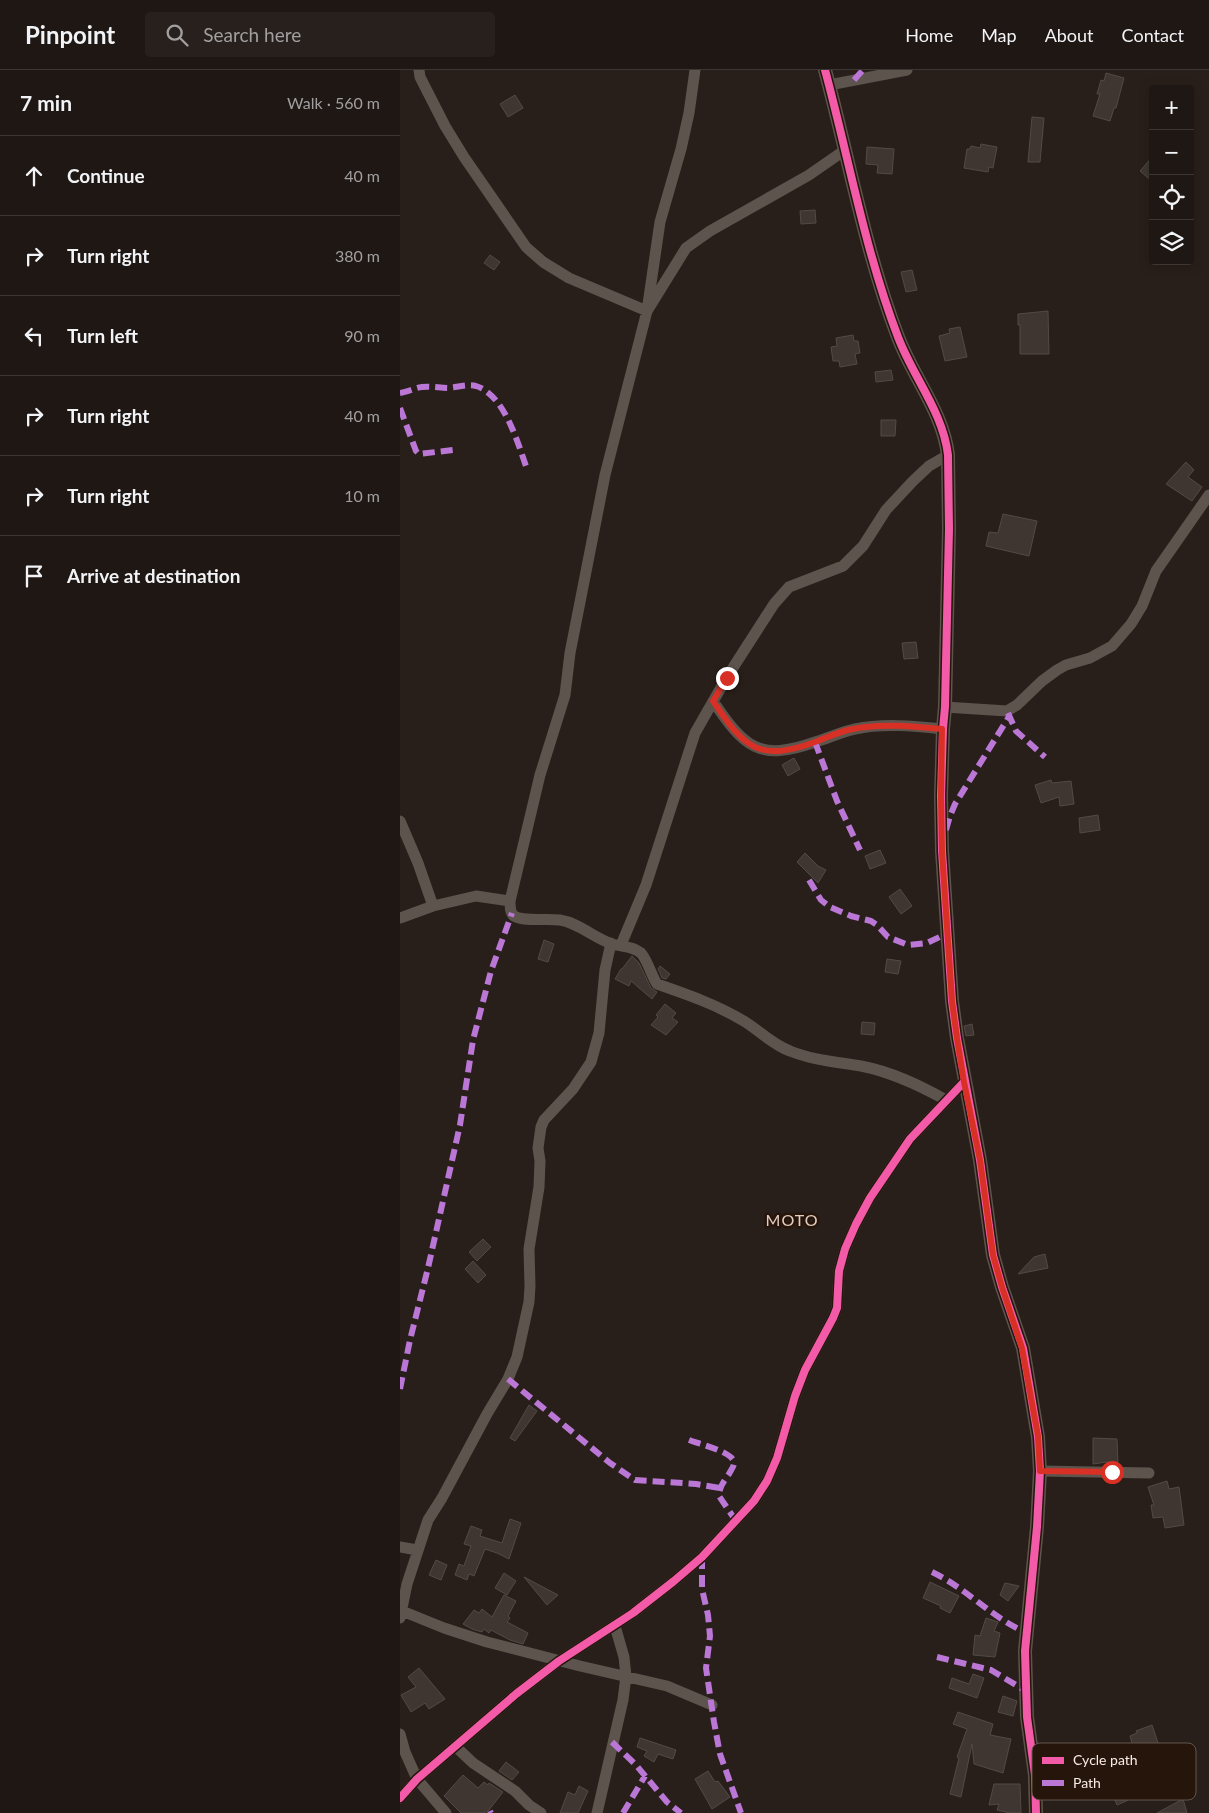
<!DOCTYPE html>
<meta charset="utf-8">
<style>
:root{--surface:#1f1714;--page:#27201d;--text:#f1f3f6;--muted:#a19fa0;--line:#3c3634}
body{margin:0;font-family:Lato,sans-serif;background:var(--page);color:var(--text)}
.controls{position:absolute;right:15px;top:15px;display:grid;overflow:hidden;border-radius:5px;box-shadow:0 2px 12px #0003}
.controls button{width:45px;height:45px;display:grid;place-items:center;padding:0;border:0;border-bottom:1px solid var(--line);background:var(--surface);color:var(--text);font:25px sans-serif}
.stop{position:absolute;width:15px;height:15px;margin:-11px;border:4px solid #d93025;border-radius:50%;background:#fff}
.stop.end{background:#d93025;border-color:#fff;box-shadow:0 1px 5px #0008}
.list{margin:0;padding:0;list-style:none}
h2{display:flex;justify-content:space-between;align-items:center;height:65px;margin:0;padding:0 20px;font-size:21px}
h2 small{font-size:16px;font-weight:400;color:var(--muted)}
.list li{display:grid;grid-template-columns:32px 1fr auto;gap:15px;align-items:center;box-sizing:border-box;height:80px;padding:0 20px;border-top:1px solid var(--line)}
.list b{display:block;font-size:19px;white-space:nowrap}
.list em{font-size:16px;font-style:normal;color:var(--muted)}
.icon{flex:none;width:28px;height:28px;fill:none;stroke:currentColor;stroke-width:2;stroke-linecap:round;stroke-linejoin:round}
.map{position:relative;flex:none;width:809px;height:1743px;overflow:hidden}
header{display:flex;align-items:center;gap:30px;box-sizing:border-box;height:70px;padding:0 25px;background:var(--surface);border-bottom:1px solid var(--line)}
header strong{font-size:24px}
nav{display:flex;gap:28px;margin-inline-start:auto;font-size:18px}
.search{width:350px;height:45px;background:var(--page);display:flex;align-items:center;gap:12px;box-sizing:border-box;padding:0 18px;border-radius:5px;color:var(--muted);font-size:19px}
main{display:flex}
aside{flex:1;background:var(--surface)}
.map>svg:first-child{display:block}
</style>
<header>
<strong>Pinpoint</strong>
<div class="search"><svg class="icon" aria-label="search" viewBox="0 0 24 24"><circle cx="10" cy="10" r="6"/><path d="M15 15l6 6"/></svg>Search here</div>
<nav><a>Home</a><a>Map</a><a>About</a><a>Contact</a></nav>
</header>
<main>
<aside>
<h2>7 min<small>Walk · 560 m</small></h2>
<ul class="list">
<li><svg class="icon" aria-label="ahead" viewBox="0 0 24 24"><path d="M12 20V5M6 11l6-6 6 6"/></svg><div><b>Continue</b></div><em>40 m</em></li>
<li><svg class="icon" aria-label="right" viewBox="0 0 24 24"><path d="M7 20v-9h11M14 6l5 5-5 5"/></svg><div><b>Turn right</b></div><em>380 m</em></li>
<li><svg class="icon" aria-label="left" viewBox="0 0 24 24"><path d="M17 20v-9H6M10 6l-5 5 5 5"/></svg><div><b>Turn left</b></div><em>90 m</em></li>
<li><svg class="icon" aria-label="right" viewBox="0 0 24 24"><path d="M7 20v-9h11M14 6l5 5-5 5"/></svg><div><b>Turn right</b></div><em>40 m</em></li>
<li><svg class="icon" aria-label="right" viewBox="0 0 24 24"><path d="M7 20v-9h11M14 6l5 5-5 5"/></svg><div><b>Turn right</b></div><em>10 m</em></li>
<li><svg class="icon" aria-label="arrive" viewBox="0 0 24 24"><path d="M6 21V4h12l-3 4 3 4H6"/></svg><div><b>Arrive at destination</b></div></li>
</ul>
</aside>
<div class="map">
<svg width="809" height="1743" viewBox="0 0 809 1743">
<rect width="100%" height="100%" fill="#291f1a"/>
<path fill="#3f3631" stroke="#524a44" d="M706,3l18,5 -8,30h-2l-4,13 -17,-5 7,-22h-3l4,-14 3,1z
M115,25l8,13 -15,9 -8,-13z
M632,47l12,1 -4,44h-12z
M581,74l16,3 -4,21 -4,-1 -1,5 -24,-4 3,-19h3l1,-3 9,2z
M467,77l27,2 -2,25 -15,-1 1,-8 -12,-1z
M753,86v26l-13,-11z
M415,140l1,13 -15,1 -1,-13z
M90,185l10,7 -6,8 -10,-7z
M512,200l5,20 -11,2 -5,-20z
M648,241l1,43h-29v-29h-2v-11z
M560,257l7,30 -22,4 -6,-25 11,-3 -1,-4z
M453,265l1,6h4l2,12 -5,1 2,10 -17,3 -1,-6h-6l-2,-14 6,-1 -1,-8z
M491,300l2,10 -17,2 -1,-10z
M481,350h15l-1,16h-14z
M786,392l8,8 -6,7 14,10 -10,14 -26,-17z
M603,444l34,7 -8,35 -43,-10 3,-14 9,1z
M516,572l2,16 -14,1 -2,-16z
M394,688l6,11 -12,7 -6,-11z
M651,710l1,3 19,-2 3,23 -14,2 -1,-9 -18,6 -6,-18z
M698,745l2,15 -20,3 -1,-15z
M480,780l6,13 -16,6 -5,-13z
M405,783l13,13 8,4 -8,13 -21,-21z
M500,819l12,17 -11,8 -12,-17z
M144,870l10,4 -6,18 -10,-3z
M232,886l7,7 12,25 6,4 -5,7 -21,-18 -2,5 -14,-7 6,-10h1z
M487,889l14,2 -3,13 -13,-2z
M260,896l10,8 -4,5 -4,-1 -2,-5 -2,-4z
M265,934l11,9 -4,5 6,4 -12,13 -15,-10 7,-8 -2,-2z
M462,952l13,1 -1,12 -13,-1z
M572,954l2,11 -8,1 -2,-10z
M83,1169l8,8 -14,14 -8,-9z
M645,1184l3,14 -30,6 16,-17z
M73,1191l13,14 -8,8 -13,-14z
M129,1335l8,6 -22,30 -5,-3z
M693,1368l24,1 1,26h-11v-3l-14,2z
M767,1411l2,8 10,-2 5,38 -19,3 -2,-11 -10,1 -2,-13h3l-6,-18z
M110,1449l11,4 -12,36 -12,-6 -12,-4 -11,27 -5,-2 -2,6 -12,-5 4,-11 5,2 7,-20 -7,-2 7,-18 11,4 -2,6 22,7z
M36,1490l11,5 -6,15 -12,-5z
M104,1503l12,8 -9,14 -12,-7z
M124,1507l34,18 -11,10z
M530,1512l29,14 -9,17 -10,-5 1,-2 -18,-8z
M605,1513l14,3 -11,15 -8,-6z
M104,1525l12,6 -8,15 2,2 -3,4 21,11 -5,11 -13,-4 -19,-10 -2,3 -5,-4 -2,3 -10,-3 -9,-5 11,-14 5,3 3,-4 10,8z
M586,1548l12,4 -4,9 6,2 -5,24 -22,-2 2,-20 5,1z
M19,1598l26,31 -16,10 -4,-6 -14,9 -10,-17 15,-8 -8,-10z
M573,1604l11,4 -7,20 -28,-10 3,-10 17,6z
M603,1626l14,5 -4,15 -15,-4z
M558,1642l35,12 -3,11 21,4 -8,34 -29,-9 -2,-20 -11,53 -11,-3 9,-36 -2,-1 10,-28 -14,-5z
M752,1655l8,24 -5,1 5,32 -29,8 4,7 -18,8 -18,-42 15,-5 -3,-7 21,-8 -2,-7 7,-3 -1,-2z
M240,1668l36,12 -3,9 -15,-5 -4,8 -10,-6 3,-5 -10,-4z
M106,1692l13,10 -7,8 -13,-9z
M308,1701l7,11 3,-1 12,16 -18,12 -17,-30z
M63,1705l15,13 6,-6 4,3 1,-2 14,9 -15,19 -5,2h-22l-17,-17z
M594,1714h26l1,29h-11l-13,-3 2,-6 -10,1z
M179,1716l9,5 -10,22h-18l8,-21 7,3z
M783,1729l4,14h-30z"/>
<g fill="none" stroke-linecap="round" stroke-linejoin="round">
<path stroke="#5e544e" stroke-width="11" d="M19,0l1,7 25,49 19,31 62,90 17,15 26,16 78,33 13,-89 21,-73 8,-36 6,-43
M429,15l78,-15
M313,631c31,46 46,61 102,41 14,-4 26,-10 40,-13 28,-6 59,-3 88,0
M545,637l62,4 10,-6 25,-24 15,-11 9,-5 24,-7 22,-12 19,-22 11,-18 14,-35 53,-76
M0,751l18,42 15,43
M110,831l30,-126 25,-80 5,-42 35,-178 42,-164 39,-63 24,-17 99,-56 36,-25
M0,848l33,-12 43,-10 34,5c0,5 0,12 4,15 10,6 33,2 46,4 19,3 34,18 52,24 10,3 21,2 29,9 7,8 10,22 16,31 29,10 58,20 85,36 16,9 29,24 48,31 22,9 47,11 71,15 31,6 58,19 85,34
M221,875l25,-60 49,-152 32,-56 47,-73 15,-17 54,-21 20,-20 23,-36 27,-29 16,-15 19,-11
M640,1401l109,2
M0,1477l17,3
M2,1541l42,17 43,14 93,24 87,20 45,19
M0,1548l7,-34 21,-64 14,-22 45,-84 21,-35 9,-22 12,-55 1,-16 -1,-37 10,-62 1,-26 -2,-13 3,-21 3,-7 29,-31 18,-27 8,-29 6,-63 6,-27
M0,1664l5,18 12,27 29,34
M55,1676l18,17 42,28 14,14 12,8
M0,1728l17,-19 99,-85 43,-33 74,-48 41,-32 28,-24 52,-56 13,-20 10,-23 18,-62 10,-26 28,-52 4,-10 2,-37 6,-22 11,-25 14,-26 40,-59 54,-57
M197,1743l26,-113 3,-24 -2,-19 -9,-31"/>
<path stroke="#5e544e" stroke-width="14" d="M425,0c24,89 40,181 73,267 15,40 45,75 50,118l1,74 -4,178 -2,22 -2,67 1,55 10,150 5,37 23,122 13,95 9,32 21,61 15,89 2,34 -3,56 -12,124 2,66 8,58 1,38"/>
<path stroke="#ba77d6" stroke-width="6" stroke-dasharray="12 6" stroke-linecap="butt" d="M454,10l9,-10
M0,323c8,-1 14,-5 22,-6 9,-1 18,1 27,1 9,-1 18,-4 27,-2 29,9 42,58 51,83
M0,338l16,43 3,3 34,-4
M608,643l8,18 29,26
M415,672l22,59 23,49
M546,760l4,-14 5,-12 55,-89
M409,810l12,20 9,7 21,9 20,5 6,4 11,12 20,8 19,-2 21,-10
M108,1309l102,84 25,17 61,4 24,4
M0,1319l10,-49 18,-72 32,-143 13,-85 18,-69 21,-58
M289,1370c10,4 45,12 45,23 0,4 -4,8 -5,11 -5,7 -10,13 -10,22l17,25
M302,1487v32l6,26 2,21 -4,32 8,54 6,32 21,59
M532,1502c34,16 59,45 93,60
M537,1587l54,13 35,21
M212,1672l24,23 31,37 14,11
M90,1741l1,2
M223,1743l22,-37"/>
<g stroke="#25150b" stroke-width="11">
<path id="cycleway" d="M425,0c24,89 40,181 73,267 15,40 45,75 50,118l1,74 -4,178 -2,22 -2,67 1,55 10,150 5,37 23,122 13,95 9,32 21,61 15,89 2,34 -3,56 -12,124 2,66 8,58 1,38
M0,1728l17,-19 99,-85 43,-33 74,-48 41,-32 28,-24 52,-56 13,-20 10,-23 18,-62 10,-26 28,-52 4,-10 2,-37 6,-22 11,-25 14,-26 40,-59 54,-57"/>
</g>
<use href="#cycleway" stroke="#f35aa7" stroke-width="8"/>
</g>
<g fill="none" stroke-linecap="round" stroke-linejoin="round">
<path stroke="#d93025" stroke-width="6" d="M327,608l-14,23c31,46 45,62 102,41 11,-4 21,-9 33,-12 30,-7 64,-4 94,-1l-1,67 1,56 10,149 5,37 7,44 16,78 13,95 9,32 20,61 16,88 2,35 72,1"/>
</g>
<g text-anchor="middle" stroke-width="5" stroke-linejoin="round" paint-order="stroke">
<g font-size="16" letter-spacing="1" fill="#e5cec0" stroke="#25150b">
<text x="392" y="1156">MOTO</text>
</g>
</g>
<rect x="632" y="1673" width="164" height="57" rx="8" fill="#25150b" stroke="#64564c" stroke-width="1"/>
<rect x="642" y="1687" width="22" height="7" fill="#f35aa7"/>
<rect x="642" y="1710" width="22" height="6" fill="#ba77d6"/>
<g font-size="14" fill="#f8ece5">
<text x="673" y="1695">Cycle path</text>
<text x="673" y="1718">Path</text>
</g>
</svg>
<div class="controls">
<button>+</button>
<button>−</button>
<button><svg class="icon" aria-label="locate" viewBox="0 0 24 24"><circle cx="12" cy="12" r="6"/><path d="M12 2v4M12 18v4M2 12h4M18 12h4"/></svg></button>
<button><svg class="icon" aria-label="layers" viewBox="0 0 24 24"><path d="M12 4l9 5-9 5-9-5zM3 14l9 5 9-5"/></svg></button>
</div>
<div class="stop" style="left:712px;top:1402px"></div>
<div class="stop end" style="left:327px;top:608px"></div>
</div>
</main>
